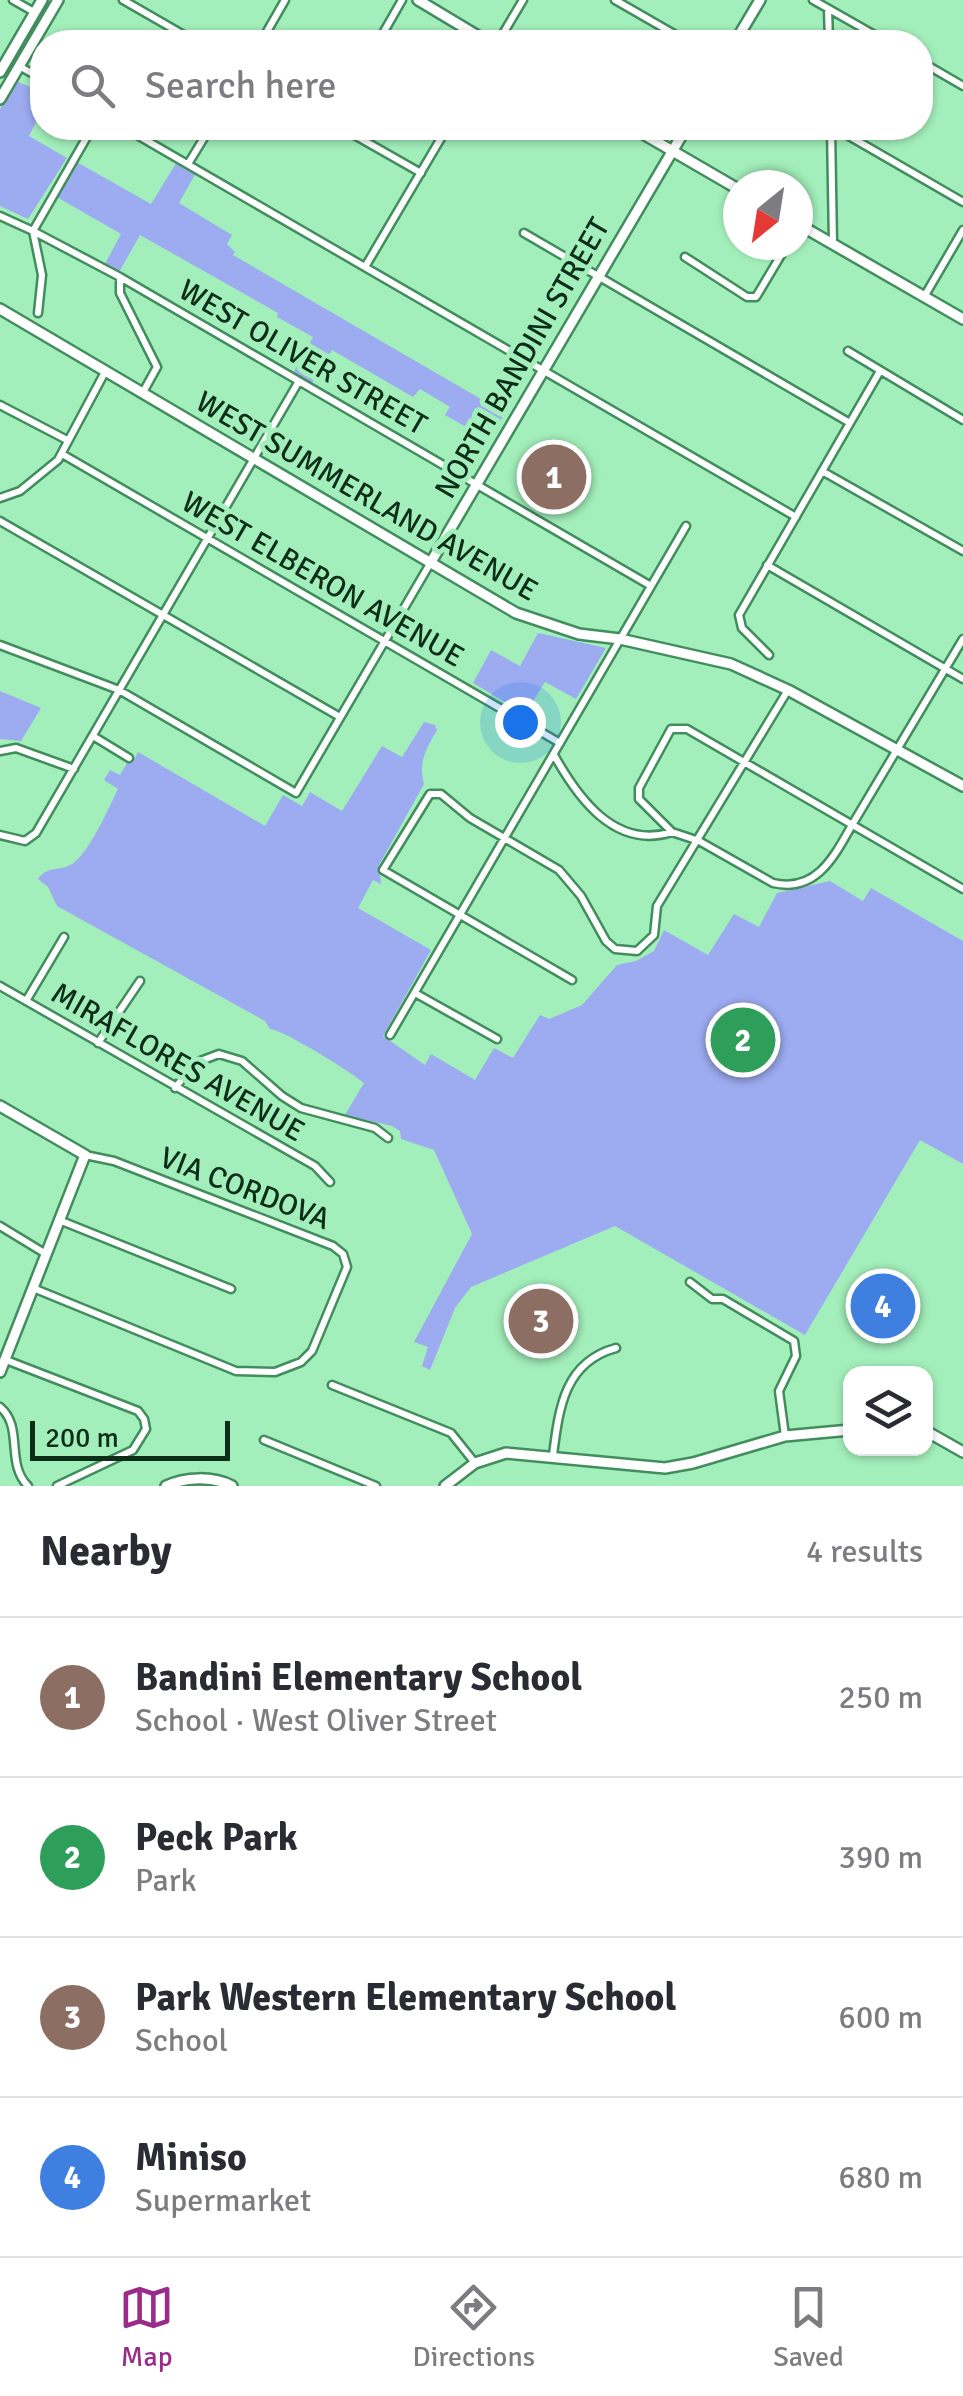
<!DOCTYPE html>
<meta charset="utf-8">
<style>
:root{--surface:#fff;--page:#f7f7f7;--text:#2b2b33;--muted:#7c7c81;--line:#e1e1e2;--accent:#9a2b8a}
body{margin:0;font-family:Signika,sans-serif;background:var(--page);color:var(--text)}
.controls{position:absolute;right:30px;bottom:30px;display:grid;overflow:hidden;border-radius:20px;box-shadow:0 2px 8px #0004}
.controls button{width:90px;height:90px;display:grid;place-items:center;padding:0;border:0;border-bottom:2px solid var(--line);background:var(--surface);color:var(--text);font:50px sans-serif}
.compass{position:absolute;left:723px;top:170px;width:90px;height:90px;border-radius:50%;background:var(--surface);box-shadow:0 2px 8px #0004;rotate:210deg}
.scale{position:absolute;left:30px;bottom:25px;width:200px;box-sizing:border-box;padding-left:10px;border:5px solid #0d2d19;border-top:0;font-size:28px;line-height:35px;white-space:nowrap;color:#0d2d19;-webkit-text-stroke:8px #a3efbb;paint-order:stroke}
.you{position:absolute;left:520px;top:722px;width:35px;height:35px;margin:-25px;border:8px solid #fff;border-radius:50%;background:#1a73e8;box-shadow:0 0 0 15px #1a73e833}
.badge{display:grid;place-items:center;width:65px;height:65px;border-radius:50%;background:var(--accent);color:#fff;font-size:32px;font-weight:700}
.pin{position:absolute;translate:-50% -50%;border:5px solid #fff;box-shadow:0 2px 10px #0006}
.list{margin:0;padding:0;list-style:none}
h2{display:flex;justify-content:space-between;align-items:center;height:130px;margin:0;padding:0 40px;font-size:42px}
h2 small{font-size:32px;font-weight:400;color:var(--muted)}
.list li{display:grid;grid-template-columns:65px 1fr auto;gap:30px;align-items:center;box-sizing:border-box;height:160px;padding:0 40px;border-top:2px solid var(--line)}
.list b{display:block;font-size:38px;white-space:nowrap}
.list p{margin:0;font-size:32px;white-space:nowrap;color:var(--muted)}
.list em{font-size:32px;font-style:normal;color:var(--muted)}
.icon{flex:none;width:55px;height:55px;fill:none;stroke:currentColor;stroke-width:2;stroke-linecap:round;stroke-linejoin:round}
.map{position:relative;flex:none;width:963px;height:1486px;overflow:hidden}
.search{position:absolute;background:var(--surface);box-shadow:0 2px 8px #0004;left:30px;right:30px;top:30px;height:110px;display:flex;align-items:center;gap:25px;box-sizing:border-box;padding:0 35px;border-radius:40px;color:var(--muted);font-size:38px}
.sheet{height:770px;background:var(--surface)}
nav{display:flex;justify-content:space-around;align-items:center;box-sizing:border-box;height:140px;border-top:2px solid var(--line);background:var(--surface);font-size:28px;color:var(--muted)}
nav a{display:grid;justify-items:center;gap:5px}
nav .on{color:var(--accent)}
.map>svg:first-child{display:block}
</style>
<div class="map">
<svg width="963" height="1486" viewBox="0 0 963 1486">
<rect width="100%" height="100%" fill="#a3efbb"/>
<path fill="#9dacf1" d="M16,81l26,11v19l-13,25 38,22 -39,61 -28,-13v-97z
M178,160l19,11 -18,32 53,32 -5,9 8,8 -2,3 272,158 -16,27 -44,-25 5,-8 -30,-18 -7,8 -81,-47 -22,36 -18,-11 21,-38 -36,-20 1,-4 -138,-78 -22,39 -14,-8 17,-32 -66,-38 20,-35 76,43z
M538,633l68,15 -30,51 -31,-17 -20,32 -52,-31 18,-33 29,16z
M0,691l41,17 -20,33 -21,-2z
M424,722l11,3 2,5c-11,19 -19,32 -13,54l-45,81 2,19 -8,-4 -15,28 73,42 -48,86 42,29 6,-11 44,26 19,-32 19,10 27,-43 9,4 33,-14 35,-40 19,-4 18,-10 10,-21 44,25 26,-41 25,13 18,-34 53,-12 33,20 8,-13 92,53v223l-43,-24 -115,195 -190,-109 -144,61 -16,21 -25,62 -8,-4 6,-19 -14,-5 58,-108 -38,-84 -33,-11 -1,-8 -8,-5 -47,-11 19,-32c-13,-11 -80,-53 -94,-54l-5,-8 -208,-115 -9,-19 -10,-8c10,-14 21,-7 34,-15 18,-12 36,-55 46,-75l-14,-9 6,-10 10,5 7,-12 6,-1 5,-10 127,74 18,-31 19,11 8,-14 32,19 40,-65 20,11z"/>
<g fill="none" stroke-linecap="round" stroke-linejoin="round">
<g stroke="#428d5e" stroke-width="11">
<path id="street" d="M13,0l21,12
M123,0l73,42
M615,0l73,42
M813,0l74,42
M828,9l1,33
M261,42l24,-42
M378,42l24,-42
M498,42l25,-42
M920,61l43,25
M19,66l23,13
M92,128l-59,103 87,46 531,309
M125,128l671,389
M342,128l79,45
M831,128l2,116
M835,128l128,74
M188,164l22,-36
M0,216l33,15 9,44 -4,38
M524,233l326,190
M685,257l62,40h9l31,-52
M365,267l82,-139
M120,277v16l37,74 -15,27
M924,297l39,-67
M848,351l115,69
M0,405l67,35
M62,454l498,289
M822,471l141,80
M0,498l20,-7 38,-31 47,-88
M0,521l340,196
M767,565l196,114
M963,639l-111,186c-18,32 -36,68 -79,58l-74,-42 -27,-9 -33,-33v-11l32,-59h16l276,160
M0,645l119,45 177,103 135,-231
M769,655l-27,-27 -3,-13 141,-244
M93,736l36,22
M0,751l16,-3 58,21
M554,755c24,43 61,95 118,77
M0,835l25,6 11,-8 263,-452
M572,980l-189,-110 47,-76h11l29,24 89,52 22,26 25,45 9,8 22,2 17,-16 3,-29 131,-216
M0,986l315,180 15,16
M415,993l82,46
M26,1001l38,-64
M390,1035l296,-509
M98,1043l42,-62
M175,1088l20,-25 24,-9 23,7 40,35 19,12 74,20 13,10
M59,1220l172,69
M0,1226l46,28
M690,1282l22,17h11l71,42 2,15 -17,35 6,45
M33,1288l203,83 39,1 26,-10 11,-11 35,-84 -4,-13 -10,-8 -219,-85 -29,-6
M6,1360l132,51 6,8 2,10 -13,21 -76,36
M332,1385l119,48 24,30
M0,1407c24,20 5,56 28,79
M264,1440l112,46
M553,1455c6,-46 11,-93 63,-107"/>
</g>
<g stroke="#428d5e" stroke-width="14">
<path id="secondary" d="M418,0l70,42
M735,42l25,-42
M633,128l105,61
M798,224l165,95
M0,309l516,304 63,21 41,5 111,25 57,26 175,96
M431,562l255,-434
M0,1106l85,49 -85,217
M926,1431l37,21
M166,1486c19,-9 47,-10 66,0
M445,1486l30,-23 31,-10 159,15 28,-5 92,-27 65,-6"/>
</g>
<g stroke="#428d5e" stroke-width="14">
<path id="primary" d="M0,72l42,-72
M0,99l58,-99"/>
</g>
<use href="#street" stroke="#fff" stroke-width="6"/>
<use href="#secondary" stroke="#fff" stroke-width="9"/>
<use href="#primary" stroke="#fff" stroke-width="9"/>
</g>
<g text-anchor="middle" stroke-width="10" stroke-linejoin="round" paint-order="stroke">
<g font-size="30" fill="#0d2d19" stroke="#a3efbb">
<text transform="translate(303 357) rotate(30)" y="10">WEST OLIVER STREET</text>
<text transform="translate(522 358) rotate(-60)" y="10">NORTH BANDINI STREET</text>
<text transform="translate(367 496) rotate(30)" y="10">WEST SUMMERLAND AVENUE</text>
<text transform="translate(323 579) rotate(30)" y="10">WEST ELBERON AVENUE</text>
<text transform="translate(178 1062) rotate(30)" y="10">MIRAFLORES AVENUE</text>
<text transform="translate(245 1188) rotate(21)" y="10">VIA CORDOVA</text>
</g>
</g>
</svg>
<div class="controls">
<button><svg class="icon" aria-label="layers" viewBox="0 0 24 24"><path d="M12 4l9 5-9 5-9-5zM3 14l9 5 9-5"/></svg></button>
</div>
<svg class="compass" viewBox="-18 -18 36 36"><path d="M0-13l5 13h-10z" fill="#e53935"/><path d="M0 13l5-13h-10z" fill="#7c7c81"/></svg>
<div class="scale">200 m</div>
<div class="you"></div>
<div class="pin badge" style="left:554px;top:477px;background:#8d6e63">1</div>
<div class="pin badge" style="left:743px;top:1040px;background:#2e9e5b">2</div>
<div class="pin badge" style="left:541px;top:1321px;background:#8d6e63">3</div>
<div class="pin badge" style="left:883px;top:1306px;background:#3f7fe0">4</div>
<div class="search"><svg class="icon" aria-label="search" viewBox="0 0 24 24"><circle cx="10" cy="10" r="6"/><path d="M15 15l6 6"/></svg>Search here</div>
</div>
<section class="sheet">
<h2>Nearby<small>4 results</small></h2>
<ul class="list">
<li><span class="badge" style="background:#8d6e63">1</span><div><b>Bandini Elementary School</b><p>School · West Oliver Street</p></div><em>250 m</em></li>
<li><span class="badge" style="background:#2e9e5b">2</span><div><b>Peck Park</b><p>Park</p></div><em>390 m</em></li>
<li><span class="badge" style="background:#8d6e63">3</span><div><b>Park Western Elementary School</b><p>School</p></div><em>600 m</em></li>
<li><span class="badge" style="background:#3f7fe0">4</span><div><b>Miniso</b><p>Supermarket</p></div><em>680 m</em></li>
</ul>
</section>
<nav>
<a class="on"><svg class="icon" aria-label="map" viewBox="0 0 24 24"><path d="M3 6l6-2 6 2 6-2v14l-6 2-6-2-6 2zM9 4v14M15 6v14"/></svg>Map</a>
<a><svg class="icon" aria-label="directions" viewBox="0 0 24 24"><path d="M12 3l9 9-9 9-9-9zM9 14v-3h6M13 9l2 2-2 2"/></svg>Directions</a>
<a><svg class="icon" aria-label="saved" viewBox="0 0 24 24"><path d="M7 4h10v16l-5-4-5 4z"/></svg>Saved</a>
</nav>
